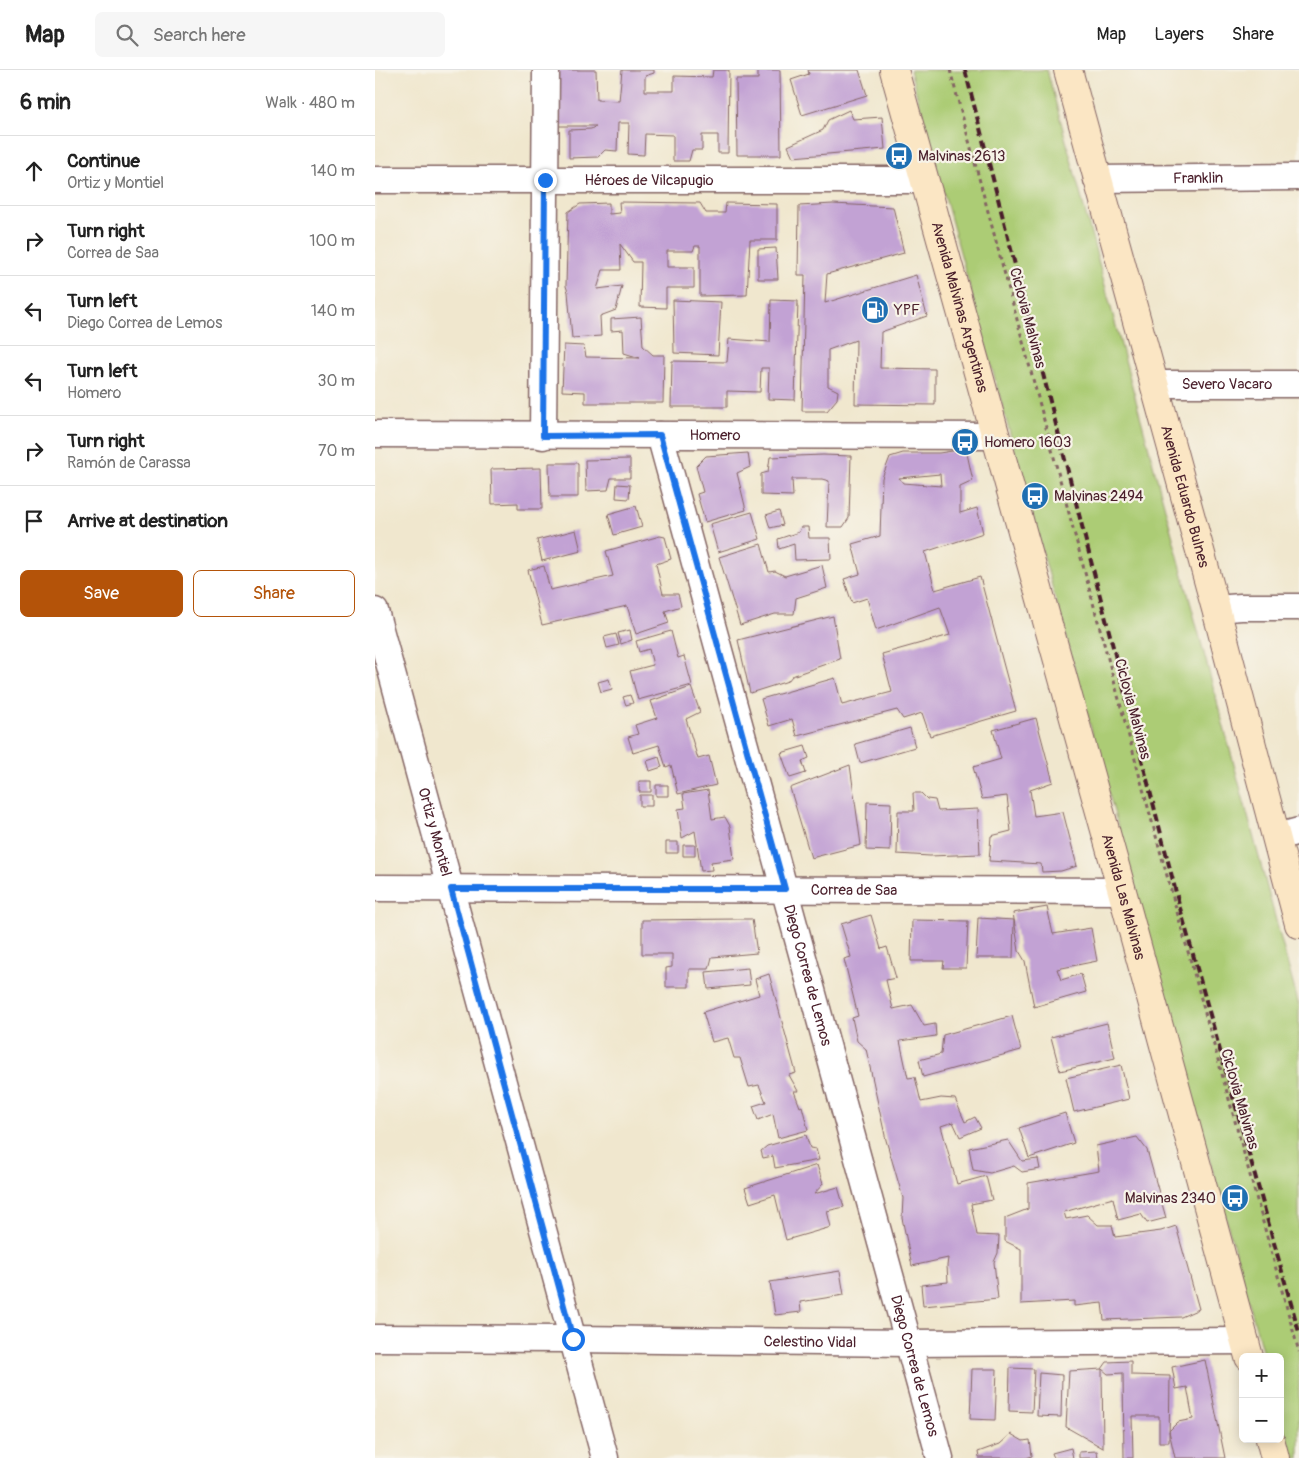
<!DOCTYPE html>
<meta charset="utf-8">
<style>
:root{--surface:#fff;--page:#f6f6f6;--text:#222;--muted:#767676;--line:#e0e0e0;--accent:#b45309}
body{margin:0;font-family:Pangolin,sans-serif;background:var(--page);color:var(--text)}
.controls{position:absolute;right:15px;bottom:15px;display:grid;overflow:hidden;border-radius:8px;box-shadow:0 2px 12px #0003}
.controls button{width:45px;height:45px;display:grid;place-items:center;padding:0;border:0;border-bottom:1px solid var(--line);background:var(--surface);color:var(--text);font:25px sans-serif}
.stop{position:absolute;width:15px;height:15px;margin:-11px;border:4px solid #1a73e8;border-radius:50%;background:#fff}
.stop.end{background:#1a73e8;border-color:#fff;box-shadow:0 1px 5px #0008}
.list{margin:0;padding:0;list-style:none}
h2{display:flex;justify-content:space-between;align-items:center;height:65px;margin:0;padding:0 20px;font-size:21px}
h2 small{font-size:16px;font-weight:400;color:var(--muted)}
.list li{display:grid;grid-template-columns:32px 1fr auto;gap:15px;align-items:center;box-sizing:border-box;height:70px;padding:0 20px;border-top:1px solid var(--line)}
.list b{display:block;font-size:19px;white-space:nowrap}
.list p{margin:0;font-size:16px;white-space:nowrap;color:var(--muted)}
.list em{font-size:16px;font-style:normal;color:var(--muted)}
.actions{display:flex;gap:10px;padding:15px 20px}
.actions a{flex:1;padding:11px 0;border:1px solid var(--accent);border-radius:8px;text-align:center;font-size:18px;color:var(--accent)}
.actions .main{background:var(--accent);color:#fff}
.icon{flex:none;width:28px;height:28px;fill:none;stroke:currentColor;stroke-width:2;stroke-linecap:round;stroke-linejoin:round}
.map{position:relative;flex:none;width:924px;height:1388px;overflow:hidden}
header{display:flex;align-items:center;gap:30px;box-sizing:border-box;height:70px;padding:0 25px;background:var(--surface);border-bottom:1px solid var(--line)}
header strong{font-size:24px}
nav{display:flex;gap:28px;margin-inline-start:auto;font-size:18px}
.search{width:350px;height:45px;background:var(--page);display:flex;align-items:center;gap:12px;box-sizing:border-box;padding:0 18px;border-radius:8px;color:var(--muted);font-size:19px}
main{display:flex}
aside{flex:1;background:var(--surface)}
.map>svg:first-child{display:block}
</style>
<header>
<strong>Map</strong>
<div class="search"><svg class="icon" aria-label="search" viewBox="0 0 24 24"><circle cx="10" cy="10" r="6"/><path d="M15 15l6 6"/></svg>Search here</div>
<nav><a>Map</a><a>Layers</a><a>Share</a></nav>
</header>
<main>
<aside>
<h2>6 min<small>Walk · 480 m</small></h2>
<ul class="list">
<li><svg class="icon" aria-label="ahead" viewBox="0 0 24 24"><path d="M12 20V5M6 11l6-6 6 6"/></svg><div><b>Continue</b><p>Ortiz y Montiel</p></div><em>140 m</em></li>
<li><svg class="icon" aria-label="right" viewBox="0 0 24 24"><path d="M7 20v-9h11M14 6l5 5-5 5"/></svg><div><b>Turn right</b><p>Correa de Saa</p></div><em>100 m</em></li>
<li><svg class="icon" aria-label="left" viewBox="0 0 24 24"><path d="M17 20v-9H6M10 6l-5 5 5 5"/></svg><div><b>Turn left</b><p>Diego Correa de Lemos</p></div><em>140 m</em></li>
<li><svg class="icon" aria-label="left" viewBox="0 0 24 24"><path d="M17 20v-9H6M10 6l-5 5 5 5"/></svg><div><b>Turn left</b><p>Homero</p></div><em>30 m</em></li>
<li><svg class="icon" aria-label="right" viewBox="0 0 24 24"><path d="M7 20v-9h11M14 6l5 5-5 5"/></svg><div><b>Turn right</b><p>Ramón de Carassa</p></div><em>70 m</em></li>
<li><svg class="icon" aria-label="arrive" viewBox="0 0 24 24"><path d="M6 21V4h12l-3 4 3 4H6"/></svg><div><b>Arrive at destination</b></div></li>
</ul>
<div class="actions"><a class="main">Save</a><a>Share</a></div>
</aside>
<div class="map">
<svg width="924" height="1388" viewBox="0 0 924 1388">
<rect width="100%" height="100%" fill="#f7f3e8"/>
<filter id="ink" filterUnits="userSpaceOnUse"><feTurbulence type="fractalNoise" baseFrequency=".02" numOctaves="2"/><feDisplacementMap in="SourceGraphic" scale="10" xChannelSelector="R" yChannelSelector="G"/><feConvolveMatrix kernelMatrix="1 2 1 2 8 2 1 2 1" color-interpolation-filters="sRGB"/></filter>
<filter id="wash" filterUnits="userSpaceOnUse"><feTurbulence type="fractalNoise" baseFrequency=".0096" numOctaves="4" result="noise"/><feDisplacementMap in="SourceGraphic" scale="20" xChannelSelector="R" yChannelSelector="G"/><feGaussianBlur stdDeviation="1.12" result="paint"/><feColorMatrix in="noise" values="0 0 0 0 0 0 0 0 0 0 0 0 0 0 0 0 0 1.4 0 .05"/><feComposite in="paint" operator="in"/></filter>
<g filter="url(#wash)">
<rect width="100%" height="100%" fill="#f0e7ce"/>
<path fill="#accc74" stroke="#7b7650" d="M535,0h137l252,936v452h-7l-12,-44v-57h-16z"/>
<g id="blocks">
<path fill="#c2a2d4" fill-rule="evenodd" d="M183,0h38l1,30 22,1 3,-31h32v3l-9,3v15h29v-15l38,1 1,-7h16l-1,83h-10v-18h-16v15h-10l-3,11h-16v-26l-28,-1 -1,21 -16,-1 1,-31h-11l-1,28 -12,-1 -7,7 -29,1v-28l22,-1 5,-3h-38z
M383,0h22l1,85h-44l-1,-76h22z
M433,0h51l8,25 -65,20 -11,-35 18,-6z
M474,40l4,9 29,-2 3,32 -92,8 -5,-11 35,-16 5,-10z
M244,132l81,1 6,10h19l1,-10 51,1v36h-27l-3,55 -47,1v-50h-5l-2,5h-26v16h27v21h-28v20l-26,-1 1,-45h-8l-13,-18 1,26h-18l-6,19 25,-3 -6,24 -16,6 1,20 -29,2 -4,-46 -2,-6 2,-74 12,-8 29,-1v11l11,-1z
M458,134l60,3 11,46 -77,21 -2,29 91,-28 11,41 -46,16 -1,36 55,1v36l-80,-1 1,-64 -28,10v36l10,5 -1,8 -10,12h-25l3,-136h-7l1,-69z
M401,178l2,31h-20v-30z
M298,230l48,2 -3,53 -44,-2z
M396,230l27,1 -3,99 -27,-1 1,-31h-8l-1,24 -33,-1v16h-56l1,-46 55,1 2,-23 41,3z
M266,247l2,29 10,9h11l-1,48h-78v-11l-23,-1 2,-46 20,1 2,11 54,1 -16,-5 -1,-23 -12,1v-12z
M591,379l7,32 -13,6v26l17,-5 6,25 -58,19 10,38 45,-13 36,134 -86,25 -8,-23 -19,6 -6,-9 -100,26 -5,-17 -23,7 -8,-27 74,-21 7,27 50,-13 -10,-38 68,-19 -10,-28 -64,23 -9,-32 -15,5 -8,-24 16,-5 -8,-30 28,-8 2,-58 8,-21 13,-4h36zM565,404l1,12 -38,-3 -4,-5z
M373,383l2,14 -13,6 9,37 -41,12 -8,-28 6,-2 -7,-26 10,-10z
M448,385l28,1 -2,62 -6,9h-16l2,-46 -7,-2h-30l1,17 -32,-1v-21l7,-2 2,-15z
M255,389v19h-19l-3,12 -22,1 -1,-31z
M174,393h29v34h-28z
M166,398l1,41h-24v-6l-26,1 -1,-35z
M242,414l13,1 -1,14 -13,-1z
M261,436l6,21 -28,8 -6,-21z
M404,441l4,14 -13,3 -4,-13z
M377,442l8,27 -42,13 -8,-28z
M426,457h7l1,11h21l1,21 -36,1 -1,-16 -15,5 -1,-10 21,-7z
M201,460l5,21 -39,10 -5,-21z
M285,466l5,1 6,22 -15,5 7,30h15l3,12 -16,5 4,12 -33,11 -9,-28 -85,19 -14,-55 16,-4 6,24 63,-14 -7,-25z
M386,474l8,28 6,-1 10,5 37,-11 5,23 -31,10 -2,16h-19l-35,11 -21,-68z
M458,546l7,43 -48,17 -4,5 -38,12 -12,-53z
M255,560l2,10 -11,4 -3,-11z
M296,561l7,27 6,-2 8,29 -54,15 -8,-29 23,-6 -4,-16 -10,3 -3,-11z
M241,564l3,11 -12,3 -3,-11z
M234,609l3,10 -11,3 -3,-10z
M316,617l9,25 -14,7 12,40 11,-3 7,29 -38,9 -7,-29 -5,2 -7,-22 -26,8 -5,-16 10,-3 -3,-9 22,-7 -6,-17z
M255,625l3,8 -7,2 -3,-8z
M661,648l17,64 -23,8 4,26 29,-4 14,54 -16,5 -19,1 -1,-8 -52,-3 2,-25 20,-5 -4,-35 -25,3 -9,-32 28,-8 -8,-29z
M535,658l5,19 -55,16 -5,-19z
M430,676l4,12 -7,3 4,12 -16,5 -9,-25z
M284,687l3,10 -12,4 -3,-10z
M475,695l11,80 -50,13 -21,-70z
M264,711h12v11h-12z
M281,715h12v11h-12z
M333,720l4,29 13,-2 5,9 4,33 -23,3 1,8 -11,1 -6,-40 -13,7 -4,-29 7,-1 -2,-14z
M538,723h8l6,6 8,1 3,11 40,-2 2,45 -50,2 -33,-2 1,-43h16z
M265,725h12v11h-12z
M492,732l24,1 -1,48 -24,-1z
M291,772h12v11h-12z
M308,775h12v11h-12z
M672,837l6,27 38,-6 6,33 -40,8 4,11 20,-6 5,18 -52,15 -9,-46 -6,-10 -6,-38z
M496,845l10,34 6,-2 9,31 -10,2 7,29 19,-4 12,21 11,-2 1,12 -36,5 8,37 7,-1 6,25 20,-4 14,1 10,23 10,-5 6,11 -21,9 -7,-15 -12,4 16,58 29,-8 6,24 -21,4 6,31 22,1 -1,17 -4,9 4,37 -75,7 -2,-21 27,-3 -1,-16 1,-8 -36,8 -10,-48 1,-20 -17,-58 -20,-91 -9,-8 -5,-23 6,-2 -14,-57 7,-2 -10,-33z
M603,848l36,2 -1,38h-37z
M364,849h13l5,34 -45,4 -3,12h-20v18h-23v-19l6,-1v-13h-30v-34z
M537,850l56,1 -2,47h-23l1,-7h-33z
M373,898l2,17 -42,4 -2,-17z
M394,904l27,99 -7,2 9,16h-4l6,16 2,-1 6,24 -30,8 -5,-24 -15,6 -5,-14 13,-4 -7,-17 -10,2 -9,-29h-6l-6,-20 -16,4 -9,-30 56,-17 -4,-16z
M637,946l9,34 -98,27 -4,-17 22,-6 2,-19z
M732,953l8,35 -55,13 -9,-34z
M746,995l8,34 -55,13 -8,-34z
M690,1043l9,30 -45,15 -10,-30z
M431,1065l4,13 6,1 3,11 -44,8 -2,-12 -10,2 -2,-7 6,-5z
M762,1067l10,13 19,68 -19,5 -6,-9 -23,6 -5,-22 -49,14 2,7 21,-4 11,10h14l3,12 46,-6 15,-5 23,83 -18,8 -77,3 -2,-17 -28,3v-5l-53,3v-55l-16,-8v-23l23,-9v-26l71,-12 -3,-25z
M633,1070l14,21 16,-2 2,10 -18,3 -8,-6 -24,7 -17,-3 -4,-22z
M442,1095l6,19 -9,10 24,-7 6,20 -17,4 4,16 -45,13 -11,-45 -25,8 -5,-15z
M465,1201l4,24 -44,7 1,10 -26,3 -5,-33z
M830,1290l20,98h-50l-6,-27 9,-9 15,-3 -6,-32 -11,2 -4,-22z
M756,1291v14l39,1 -1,66h-10v-26h-27l1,42h-9l-1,-85 -15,1 -6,-5 5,-7z
M635,1298l24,1 -2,43 -23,-1z
M597,1299h25l-2,51 -25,-1z
M727,1299l1,79 -37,-21 3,-56z
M664,1303l23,2 -1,42 -24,-1z
M636,1364l12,7 7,-1 2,16 -6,2h-47l-1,-6 22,-8z
M696,1378l2,10h-19l-2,-5z
M722,1381l1,7h-19v-6z"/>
</g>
</g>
<g filter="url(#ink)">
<use href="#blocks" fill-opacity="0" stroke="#846564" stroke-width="1"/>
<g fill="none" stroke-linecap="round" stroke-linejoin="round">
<g stroke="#846564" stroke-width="29">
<g id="minor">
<path id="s1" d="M722,109l202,-2"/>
<path id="s2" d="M0,110h549"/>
<path id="s3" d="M780,314h144"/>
<path id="s4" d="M0,364l620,2"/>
<path id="s5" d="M285,365l280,1023"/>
<path d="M168,366l3,-366"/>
<path d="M841,539l25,-2h58"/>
<path id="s6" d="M0,541l230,847"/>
<path d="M902,767l22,-6"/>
<path id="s7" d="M0,818l747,3"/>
<path id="s8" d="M0,1268l198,1 335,4 337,-2"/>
</g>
</g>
<g stroke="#846564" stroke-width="30">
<g id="secondary">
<path id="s9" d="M519,0l228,821 127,466"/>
<path id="s10" d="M693,0l148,539 83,315"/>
<path d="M895,1369l5,19"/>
</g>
</g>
<path stroke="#846564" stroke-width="3" stroke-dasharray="4 4" stroke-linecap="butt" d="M575,0l196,730 153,552"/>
<use href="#minor" stroke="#fff" stroke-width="26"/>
<use href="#secondary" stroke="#fbe6c4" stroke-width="28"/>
<path stroke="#4a1f2b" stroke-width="4" stroke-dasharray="8 4" stroke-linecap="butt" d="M590,0l215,838 119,424"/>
</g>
</g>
<g fill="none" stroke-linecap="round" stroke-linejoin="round" filter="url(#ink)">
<path stroke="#1a73e8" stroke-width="6" d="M170,110l-2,256 117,-1 125,454h-334l122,450"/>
</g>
<defs>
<g id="bus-disc" transform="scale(1.4375)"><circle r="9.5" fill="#1f6fb2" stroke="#f7f3e8"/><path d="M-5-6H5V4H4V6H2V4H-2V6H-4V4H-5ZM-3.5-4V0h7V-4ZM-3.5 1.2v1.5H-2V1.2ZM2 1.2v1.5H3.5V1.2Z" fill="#fff"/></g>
<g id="fuel-disc" transform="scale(1.4375)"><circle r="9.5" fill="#1f6fb2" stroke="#f7f3e8"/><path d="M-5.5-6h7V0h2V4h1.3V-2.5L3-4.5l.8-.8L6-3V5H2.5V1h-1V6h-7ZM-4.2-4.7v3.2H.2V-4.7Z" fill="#fff"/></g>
</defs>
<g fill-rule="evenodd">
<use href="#bus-disc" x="524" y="86"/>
<use href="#fuel-disc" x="500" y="240"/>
<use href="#bus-disc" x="590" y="372"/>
<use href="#bus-disc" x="660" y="426"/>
<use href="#bus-disc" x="860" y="1128"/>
</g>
<g text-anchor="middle" stroke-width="4.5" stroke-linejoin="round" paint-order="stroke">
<g font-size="15" fill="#4a1f2b" stroke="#f7f3e8" text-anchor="start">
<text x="543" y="91">Malvinas 2613</text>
<text x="519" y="245">YPF</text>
<text x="609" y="377">Homero 1603</text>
<text x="679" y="431">Malvinas 2494</text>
<text x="841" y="1133" text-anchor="end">Malvinas 2340</text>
</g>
<g font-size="15" fill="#4a1f2b" stroke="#f7f3e8">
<text dy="5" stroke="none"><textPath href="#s1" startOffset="101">Franklin</textPath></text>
<text dy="5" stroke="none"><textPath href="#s2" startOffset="274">Héroes de Vilcapugio</textPath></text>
<text dy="5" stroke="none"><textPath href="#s9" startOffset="246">Avenida Malvinas Argentinas</textPath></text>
<text transform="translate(653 248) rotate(75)" y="5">Ciclovia Malvinas</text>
<text dy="5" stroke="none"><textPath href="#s3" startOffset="72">Severo Vacaro</textPath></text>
<text dy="5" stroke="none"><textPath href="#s4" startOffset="340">Homero</textPath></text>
<text dy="5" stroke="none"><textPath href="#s10" startOffset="442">Avenida Eduardo Bulnes</textPath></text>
<text transform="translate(758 639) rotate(75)" y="5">Ciclovia Malvinas</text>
<text dy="5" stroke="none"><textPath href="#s6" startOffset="229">Ortiz y Montiel</textPath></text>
<text dy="5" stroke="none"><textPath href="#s7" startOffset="479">Correa de Saa</textPath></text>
<text dy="5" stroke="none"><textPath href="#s9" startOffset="858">Avenida Las Malvinas</textPath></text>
<text dy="5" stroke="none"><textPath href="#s5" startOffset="560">Diego Correa de Lemos</textPath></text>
<text transform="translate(865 1029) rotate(74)" y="5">Ciclovia Malvinas</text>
<text dy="5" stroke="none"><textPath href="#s8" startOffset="435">Celestino Vidal</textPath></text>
<text dy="5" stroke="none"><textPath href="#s5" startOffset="965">Diego Correa de Lemos</textPath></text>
</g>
</g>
</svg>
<div class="controls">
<button>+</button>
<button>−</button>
</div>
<div class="stop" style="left:198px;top:1269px"></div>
<div class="stop end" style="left:170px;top:110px"></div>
</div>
</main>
